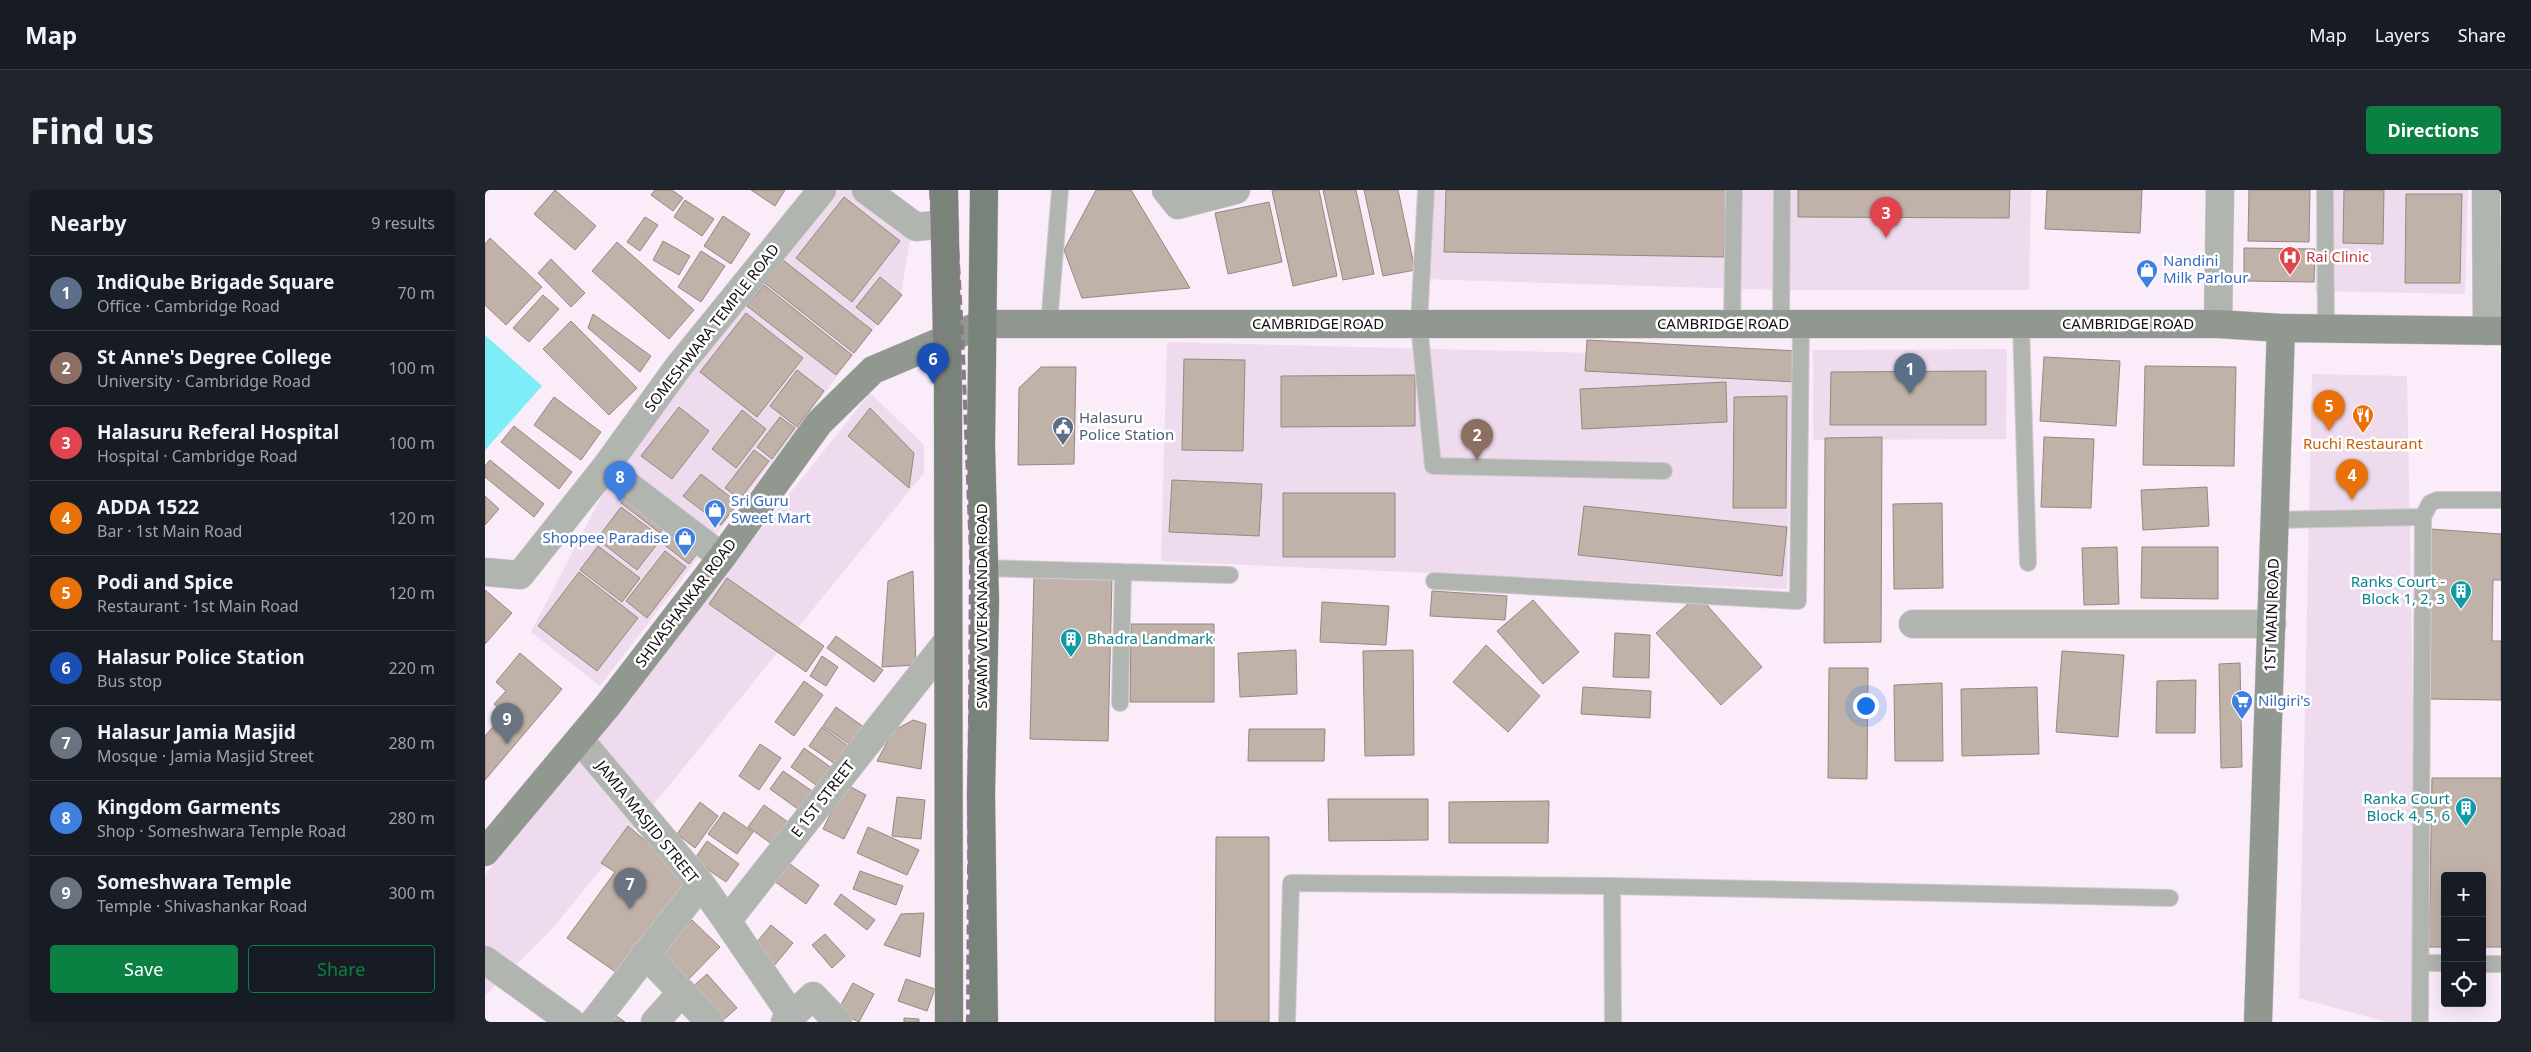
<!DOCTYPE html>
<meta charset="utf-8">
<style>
:root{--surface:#171b24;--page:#20242c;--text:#f1f3f6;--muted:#9ea1a6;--line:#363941;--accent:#0b8043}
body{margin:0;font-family:"Noto Sans",sans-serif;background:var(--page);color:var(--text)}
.controls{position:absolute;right:15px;bottom:15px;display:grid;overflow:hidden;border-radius:5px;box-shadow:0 5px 20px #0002}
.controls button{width:45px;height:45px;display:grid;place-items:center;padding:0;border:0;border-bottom:1px solid var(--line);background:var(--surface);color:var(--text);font:25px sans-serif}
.you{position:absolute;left:1380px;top:515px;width:18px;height:18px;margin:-12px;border:4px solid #fff;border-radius:50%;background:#1a73e8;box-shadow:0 0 0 8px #1a73e833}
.badge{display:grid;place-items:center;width:32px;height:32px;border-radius:50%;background:var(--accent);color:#fff;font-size:16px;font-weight:700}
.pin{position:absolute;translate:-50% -41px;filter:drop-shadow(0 1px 2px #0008)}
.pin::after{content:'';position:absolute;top:26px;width:18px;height:15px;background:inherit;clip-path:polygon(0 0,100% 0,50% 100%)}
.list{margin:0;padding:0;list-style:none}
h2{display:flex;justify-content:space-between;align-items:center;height:65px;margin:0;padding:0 20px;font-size:21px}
h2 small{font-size:16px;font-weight:400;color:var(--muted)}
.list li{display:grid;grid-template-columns:32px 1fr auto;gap:15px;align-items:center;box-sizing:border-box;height:75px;padding:0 20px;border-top:1px solid var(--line)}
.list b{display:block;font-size:19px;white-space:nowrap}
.list p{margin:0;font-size:16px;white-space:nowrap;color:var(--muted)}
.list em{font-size:16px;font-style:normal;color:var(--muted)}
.actions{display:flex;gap:10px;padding:15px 20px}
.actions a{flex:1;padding:11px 0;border:1px solid var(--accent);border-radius:5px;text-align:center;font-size:18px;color:var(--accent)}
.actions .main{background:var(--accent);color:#fff}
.icon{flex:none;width:28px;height:28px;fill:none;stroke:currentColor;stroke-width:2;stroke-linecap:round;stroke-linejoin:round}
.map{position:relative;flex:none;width:2016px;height:832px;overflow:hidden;border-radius:5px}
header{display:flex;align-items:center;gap:30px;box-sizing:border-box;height:70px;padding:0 25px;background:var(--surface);border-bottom:1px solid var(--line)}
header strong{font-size:24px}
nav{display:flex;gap:28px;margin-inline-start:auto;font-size:18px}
.intro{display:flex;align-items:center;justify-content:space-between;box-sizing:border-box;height:120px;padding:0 30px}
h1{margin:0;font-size:35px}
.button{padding:12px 22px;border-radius:5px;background:var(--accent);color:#fff;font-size:18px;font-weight:700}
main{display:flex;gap:30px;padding:0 30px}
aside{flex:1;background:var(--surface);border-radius:5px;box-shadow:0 5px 20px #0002}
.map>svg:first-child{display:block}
</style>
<header>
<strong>Map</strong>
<nav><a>Map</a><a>Layers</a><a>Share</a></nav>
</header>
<div class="intro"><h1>Find us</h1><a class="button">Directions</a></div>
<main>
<aside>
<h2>Nearby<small>9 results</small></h2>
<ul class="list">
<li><span class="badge" style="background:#5c6f8a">1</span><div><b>IndiQube Brigade Square</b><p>Office · Cambridge Road</p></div><em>70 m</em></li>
<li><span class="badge" style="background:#8d6e63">2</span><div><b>St Anne's Degree College</b><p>University · Cambridge Road</p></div><em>100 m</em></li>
<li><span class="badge" style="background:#e0444e">3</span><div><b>Halasuru Referal Hospital</b><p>Hospital · Cambridge Road</p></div><em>100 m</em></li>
<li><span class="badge" style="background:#e8710a">4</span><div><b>ADDA 1522</b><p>Bar · 1st Main Road</p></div><em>120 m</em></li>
<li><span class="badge" style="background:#e8710a">5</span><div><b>Podi and Spice</b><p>Restaurant · 1st Main Road</p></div><em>120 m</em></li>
<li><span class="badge" style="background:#1a4fb4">6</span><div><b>Halasur Police Station</b><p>Bus stop</p></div><em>220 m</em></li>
<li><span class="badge" style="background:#6b7280">7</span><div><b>Halasur Jamia Masjid</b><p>Mosque · Jamia Masjid Street</p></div><em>280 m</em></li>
<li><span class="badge" style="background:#3f7fe0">8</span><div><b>Kingdom Garments</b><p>Shop · Someshwara Temple Road</p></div><em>280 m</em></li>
<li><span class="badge" style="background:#6b7280">9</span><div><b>Someshwara Temple</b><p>Temple · Shivashankar Road</p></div><em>300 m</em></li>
</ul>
<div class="actions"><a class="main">Save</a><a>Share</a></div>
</aside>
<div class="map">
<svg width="2016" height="832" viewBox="0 0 2016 832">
<rect width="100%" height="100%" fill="#faecf9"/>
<path fill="#eedcee" d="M348,0h18l60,45 -10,58 -301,393 -69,-54 90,-173z
M936,0h610l-2,100h-248l-360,-11z
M1832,0h151l-3,104 -150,-3z
M682,152l625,16 -5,231 -626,-28z
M1522,159l-1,90 -193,1v-90z
M1827,184l95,2 12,646h-32l-88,-24z
M385,203l54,52v28l-372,456 -67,67v-121z"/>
<path fill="#7deef7" d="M0,145l57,51 -57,64z"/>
<path fill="#c0b2a8" stroke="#95887e" d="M70,0l41,36 -21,24 -41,-36z
M170,0h17l11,8 -10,13 -22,-16z
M266,0h34l-10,16z
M611,0h35l59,98 -108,10 -18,-48z
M793,0h41l18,86 -44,10 -21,-95z
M838,0h33l18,84 -31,6z
M879,0h34l17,80 -32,6z
M961,0h280l-2,67 -280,-5z
M1313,0h212l-1,28 -211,-1z
M1562,0h95l-2,43 -95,-4z
M1764,0h61l-1,52 -61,-1z
M1859,0h40l-1,54 -40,-1z
M1921,4h56l-2,89h-55z
M359,7l56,44 -48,61 -56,-44z
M200,10l29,19 -12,17 -28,-19z
M784,12l13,60 -54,12 -13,-61z
M238,26l27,18 -19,30 -27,-18z
M160,27l13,8 -18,26 -13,-9z
M5,48l52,49 -36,38 -21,-20v-61z
M178,51l27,15 -11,19 -26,-15z
M132,52l77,68 -25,29 -77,-68z
M1759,58l71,1 -1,33 -70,-1z
M216,61l24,15 -24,36 -23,-15z
M66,69l34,34 -14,14 -33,-34z
M298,70l89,70 -18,23 -89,-70z
M395,87l22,18 -24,30 -22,-18z
M279,95l88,70 -16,20 -89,-69z
M58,105l16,14 -30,33 -16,-14z
M261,123l57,45 -46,59 -57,-45z
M108,124l58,42 -11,16 -52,-44z
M86,131l66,67 -28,27 -66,-66z
M1102,150l211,11 -1,31 -212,-11z
M1559,167l76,4 -4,65 -76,-5z
M699,169l61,1 -2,91 -61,-1z
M1660,176l91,1 -2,99 -91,-1z
M556,177h35l-2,97 -56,1 1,-77z
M312,180l27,21 -27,36 -27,-21z
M1501,181v54h-156l1,-53z
M930,185v51l-134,1v-51z
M1241,192l1,40 -145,7 -2,-40z
M1302,206l-1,112h-53l1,-111z
M69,207l47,35 -20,28 -47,-35z
M194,217l30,24 -37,48 -31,-23z
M385,218l44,45 -5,35 -61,-52z
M257,220l24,19 -30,39 -24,-19z
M295,227l15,11 -23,31 -15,-12z
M29,236l58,46 -13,17 -58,-47z
M1397,247l-1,205 -57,1 1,-205z
M1559,247l50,2 -3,69 -50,-1z
M269,260l15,11 -29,38 -15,-11z
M5,270l54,44 -10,13 -49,-40v-11z
M216,284l37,29 -17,22 -38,-29z
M687,290l90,4 -3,52 -90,-4z
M1722,297l2,39 -66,4 -2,-40z
M146,301l38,30 -9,12 -39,-30z
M798,303h112v64h-112z
M0,306l14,13 -14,16z
M1457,313l1,85 -49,1 -1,-85z
M1099,316l203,21 -5,49 -204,-21z
M136,317l41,31 -25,32 -40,-31z
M191,336l26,21 -13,17 -27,-21z
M1945,339l71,5v46h-8l-1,61h9v59l-74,-1z
M113,356l42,32 -18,24 -42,-32z
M1632,357l2,57 -35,1 -2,-57z
M1657,357h76v52l-77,-1z
M180,361l21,16 -39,51 -21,-17z
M428,381l3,94 -34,2 6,-86z
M94,382l59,46 -41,53 -59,-45z
M549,386l78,2 -4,163 -78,-2z
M242,388l97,68 -18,26 -97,-68z
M0,400l27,23 -27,31z
M947,401l75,5 -2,24 -75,-4z
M1213,405l64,72 -41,38 -65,-72z
M1048,410l46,52 -36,32 -46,-53z
M837,412l67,4 -3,39 -66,-3z
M646,434h83v78h-84z
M1130,443l35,2 -1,43 -36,-1z
M351,446l47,34 -9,12 -47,-34z
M1001,455l54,51 -32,36 -55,-50z
M811,460l1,44 -57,3 -2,-44z
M928,460l1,105 -49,1 -2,-105z
M1577,461l62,4 -6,82 -62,-5z
M35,463l42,36 -77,91v-44l20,-23 -11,-9 12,-13 -10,-9z
M337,466l16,11 -12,19 -16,-10z
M1755,473l2,104 -21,1 -2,-104z
M1344,478h39l-1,111 -39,-1z
M1711,490l-1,53h-39l1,-52z
M319,491l19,14 -29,41 -19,-14z
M1457,493l1,78h-48l-1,-76z
M1098,497l68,4 -1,27 -69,-4z
M1552,497l2,67 -77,2 -1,-67z
M351,517l32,23 -13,18 -32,-22z
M428,530l13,4 -5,45 -44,-8 16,-30z
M337,537l32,23 -13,18 -32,-22z
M764,539h76l-1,32h-76z
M275,554l21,14 -22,32 -20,-14z
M319,558l32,23 -13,19 -32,-23z
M298,581l32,22 -13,19 -32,-23z
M1947,588h69v169h-19v-71h-37v71h-16z
M360,594l21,11 -22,44 -21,-10z
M412,607l28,3 -4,39 -29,-3z
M843,609h100v41l-99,1z
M1064,611l-1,42h-99v-41z
M215,612l18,14 -23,32 -18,-14z
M279,615l28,20 -16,22 -28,-20z
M239,622l29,20 -16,22 -29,-20z
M143,636l65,55 -73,94 -53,-37 48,-66 -14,-9z
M383,637l51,23 -12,25 -50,-22z
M731,647h53v185h-54z
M222,651l32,23 -13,18 -32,-22z
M302,672l32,23 -13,19 -32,-23z
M375,681l43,15 -7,19 -43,-16z
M356,704l34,26 -8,10 -33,-26z
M439,723l-4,44 -36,-12 17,-31z
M207,730l28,27 -37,38 -28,-27z
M286,735l22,18 -20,24 -22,-18z
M340,744l20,22 -13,12 -20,-23z
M222,784l30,34 -16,14 -32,-32z
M421,789l29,10 -8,22 -29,-10z
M368,793l21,11 -15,28 -22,-10z
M130,825l10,7h-15z
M419,828l15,1v3h-15z"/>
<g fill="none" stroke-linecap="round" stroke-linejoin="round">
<g stroke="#d5c8d4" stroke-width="18">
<path id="lane" d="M941,0l-7,134 14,142 231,5
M1840,0l1,138
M564,134l11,-134
M1247,134l2,-134
M1296,134l1,-134
M1536,134l7,239
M1790,330l148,-3
M499,378l246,7
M949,391l364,20 3,-277
M635,513l3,-131
M1935,773h25
M1997,774h19
M802,832l4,-139 321,3
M1128,832l-1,-136 558,12
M1935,832l3,-505 7,-14 8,-3h63"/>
</g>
<g stroke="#d5c8d4" stroke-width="29">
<path id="street" d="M381,0l50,37 29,-3
M681,0l12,15 58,-15
M2001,0l1,141
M1733,134l2,-134
M237,367l-117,-89 74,-102 143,-176
M0,382l35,3 85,-107
M1428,434h359
M95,550l121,144 26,37 220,-279
M242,731l65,95
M160,764l65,68
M0,770l86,62
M109,832l107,-138
M170,832l27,-30
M300,832l28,-26 25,26"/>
</g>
<g stroke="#d5c8d4" stroke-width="29">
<path id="secondary" d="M0,662l123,-147 114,-148 97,-134 54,-53 109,-46h1236l63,4 220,3
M1773,832l23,-694"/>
</g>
<g stroke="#d5c8d4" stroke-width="29">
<path id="primary" d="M459,0l4,200 1,632
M499,0l-3,255 4,155 -4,194 3,228"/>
</g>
<use href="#lane" stroke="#b0b5b0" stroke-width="16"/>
<use href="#street" stroke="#b0b5b0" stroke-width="28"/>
<use href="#secondary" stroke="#909890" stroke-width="28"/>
<use href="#primary" stroke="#798379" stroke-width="28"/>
<path stroke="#857c85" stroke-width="4" stroke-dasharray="10 5" stroke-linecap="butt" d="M446,0l10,164 8,201 -3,467
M469,0l9,163 8,202 -3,467"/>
</g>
<defs>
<g id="hospital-pin" transform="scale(1.125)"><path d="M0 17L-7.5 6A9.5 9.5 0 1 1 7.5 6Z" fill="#e0444e" stroke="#fff"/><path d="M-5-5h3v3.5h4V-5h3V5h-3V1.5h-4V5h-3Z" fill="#fff"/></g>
<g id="shop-pin" transform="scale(1.125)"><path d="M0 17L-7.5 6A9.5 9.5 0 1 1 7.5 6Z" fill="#3f7fe0" stroke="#fff"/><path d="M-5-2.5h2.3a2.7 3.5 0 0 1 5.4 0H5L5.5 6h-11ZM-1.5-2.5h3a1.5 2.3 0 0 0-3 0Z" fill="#fff"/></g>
<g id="restaurant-pin" transform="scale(1.125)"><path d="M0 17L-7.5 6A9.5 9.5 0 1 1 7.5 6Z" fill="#e8710a" stroke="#fff"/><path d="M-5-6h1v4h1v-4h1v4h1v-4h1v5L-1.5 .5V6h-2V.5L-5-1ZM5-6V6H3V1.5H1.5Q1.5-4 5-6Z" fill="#fff"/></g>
<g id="civic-pin" transform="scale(1.125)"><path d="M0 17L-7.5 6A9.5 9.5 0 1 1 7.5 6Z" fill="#5c6f8a" stroke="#fff"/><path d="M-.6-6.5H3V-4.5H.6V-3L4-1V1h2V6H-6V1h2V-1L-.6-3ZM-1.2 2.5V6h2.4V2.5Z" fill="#fff"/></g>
<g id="building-pin" transform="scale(1.125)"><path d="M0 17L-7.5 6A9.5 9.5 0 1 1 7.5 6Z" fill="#0f9aa8" stroke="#fff"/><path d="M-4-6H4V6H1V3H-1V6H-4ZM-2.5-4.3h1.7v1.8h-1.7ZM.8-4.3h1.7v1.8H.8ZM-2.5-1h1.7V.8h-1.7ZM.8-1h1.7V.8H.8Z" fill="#fff"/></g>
<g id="supermarket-pin" transform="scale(1.125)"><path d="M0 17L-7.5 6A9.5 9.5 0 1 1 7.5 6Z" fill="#3f7fe0" stroke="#fff"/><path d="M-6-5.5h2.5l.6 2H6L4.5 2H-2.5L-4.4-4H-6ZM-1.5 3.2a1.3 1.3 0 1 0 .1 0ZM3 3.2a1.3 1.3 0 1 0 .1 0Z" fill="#fff"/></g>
</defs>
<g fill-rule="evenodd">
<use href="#hospital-pin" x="1805" y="67"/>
<use href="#shop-pin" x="1662" y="80"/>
<use href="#restaurant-pin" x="1878" y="225"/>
<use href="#civic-pin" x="578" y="237"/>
<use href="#shop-pin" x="230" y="320"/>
<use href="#shop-pin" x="200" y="348"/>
<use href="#building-pin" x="1976" y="401"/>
<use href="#building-pin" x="586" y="449"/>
<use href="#supermarket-pin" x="1757" y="511"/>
<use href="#building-pin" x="1981" y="618"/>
</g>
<g text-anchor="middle" stroke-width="5" stroke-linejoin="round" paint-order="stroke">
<g font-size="15" fill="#be3a42" stroke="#fff" text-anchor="start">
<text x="1821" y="72">Rai Clinic</text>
</g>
<g font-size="15" fill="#366cbe" stroke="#fff" text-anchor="start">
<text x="1678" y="76">Nandini<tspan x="1678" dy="17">Milk Parlour</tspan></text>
<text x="246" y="316">Sri Guru<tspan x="246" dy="17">Sweet Mart</tspan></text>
<text x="184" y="353" text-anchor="end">Shoppee Paradise</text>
<text x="1773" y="516">Nilgiri's</text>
</g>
<g font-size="15" fill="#110d11" stroke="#fff">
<text x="833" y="139">CAMBRIDGE ROAD</text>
<text x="1238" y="139">CAMBRIDGE ROAD</text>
<text x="1643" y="139">CAMBRIDGE ROAD</text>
<text transform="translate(227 138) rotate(-52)" y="5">SOMESHWARA TEMPLE ROAD</text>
<text transform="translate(201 413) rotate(-53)" y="5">SHIVASHANKAR ROAD</text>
<text transform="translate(497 416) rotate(-90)" y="5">SWAMY VIVEKANANDA ROAD</text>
<text transform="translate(1787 425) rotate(-88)" y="5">1ST MAIN ROAD</text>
<text transform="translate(338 609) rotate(-52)" y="5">E 1ST STREET</text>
<text transform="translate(162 632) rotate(51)" y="5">JAMIA MASJID STREET</text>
</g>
<g font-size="15" fill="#4e5e75" stroke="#fff" text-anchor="start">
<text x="594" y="233">Halasuru<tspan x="594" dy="17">Police Station</tspan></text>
</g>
<g font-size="15" fill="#c56008" stroke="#fff">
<text x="1878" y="259">Ruchi Restaurant</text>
</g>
<g font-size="15" fill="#0d838f" stroke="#fff" text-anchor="end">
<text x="1960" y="397">Ranks Court -<tspan x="1960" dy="17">Block 1, 2, 3</tspan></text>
<text x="602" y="454" text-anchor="start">Bhadra Landmark</text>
<text x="1965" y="614">Ranka Court<tspan x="1965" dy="17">Block 4, 5, 6</tspan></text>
</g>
</g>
</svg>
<div class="controls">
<button>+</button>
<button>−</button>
<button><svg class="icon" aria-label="locate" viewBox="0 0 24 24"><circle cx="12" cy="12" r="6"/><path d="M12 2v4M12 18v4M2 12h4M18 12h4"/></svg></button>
</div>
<div class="you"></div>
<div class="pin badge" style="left:1425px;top:204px;background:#5c6f8a">1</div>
<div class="pin badge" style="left:992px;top:270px;background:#8d6e63">2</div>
<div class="pin badge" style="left:1401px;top:48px;background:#e0444e">3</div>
<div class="pin badge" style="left:1867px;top:310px;background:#e8710a">4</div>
<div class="pin badge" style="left:1844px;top:241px;background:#e8710a">5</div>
<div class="pin badge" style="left:448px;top:194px;background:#1a4fb4">6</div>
<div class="pin badge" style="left:145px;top:719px;background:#6b7280">7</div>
<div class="pin badge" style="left:135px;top:312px;background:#3f7fe0">8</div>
<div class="pin badge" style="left:22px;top:554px;background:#6b7280">9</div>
</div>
</main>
